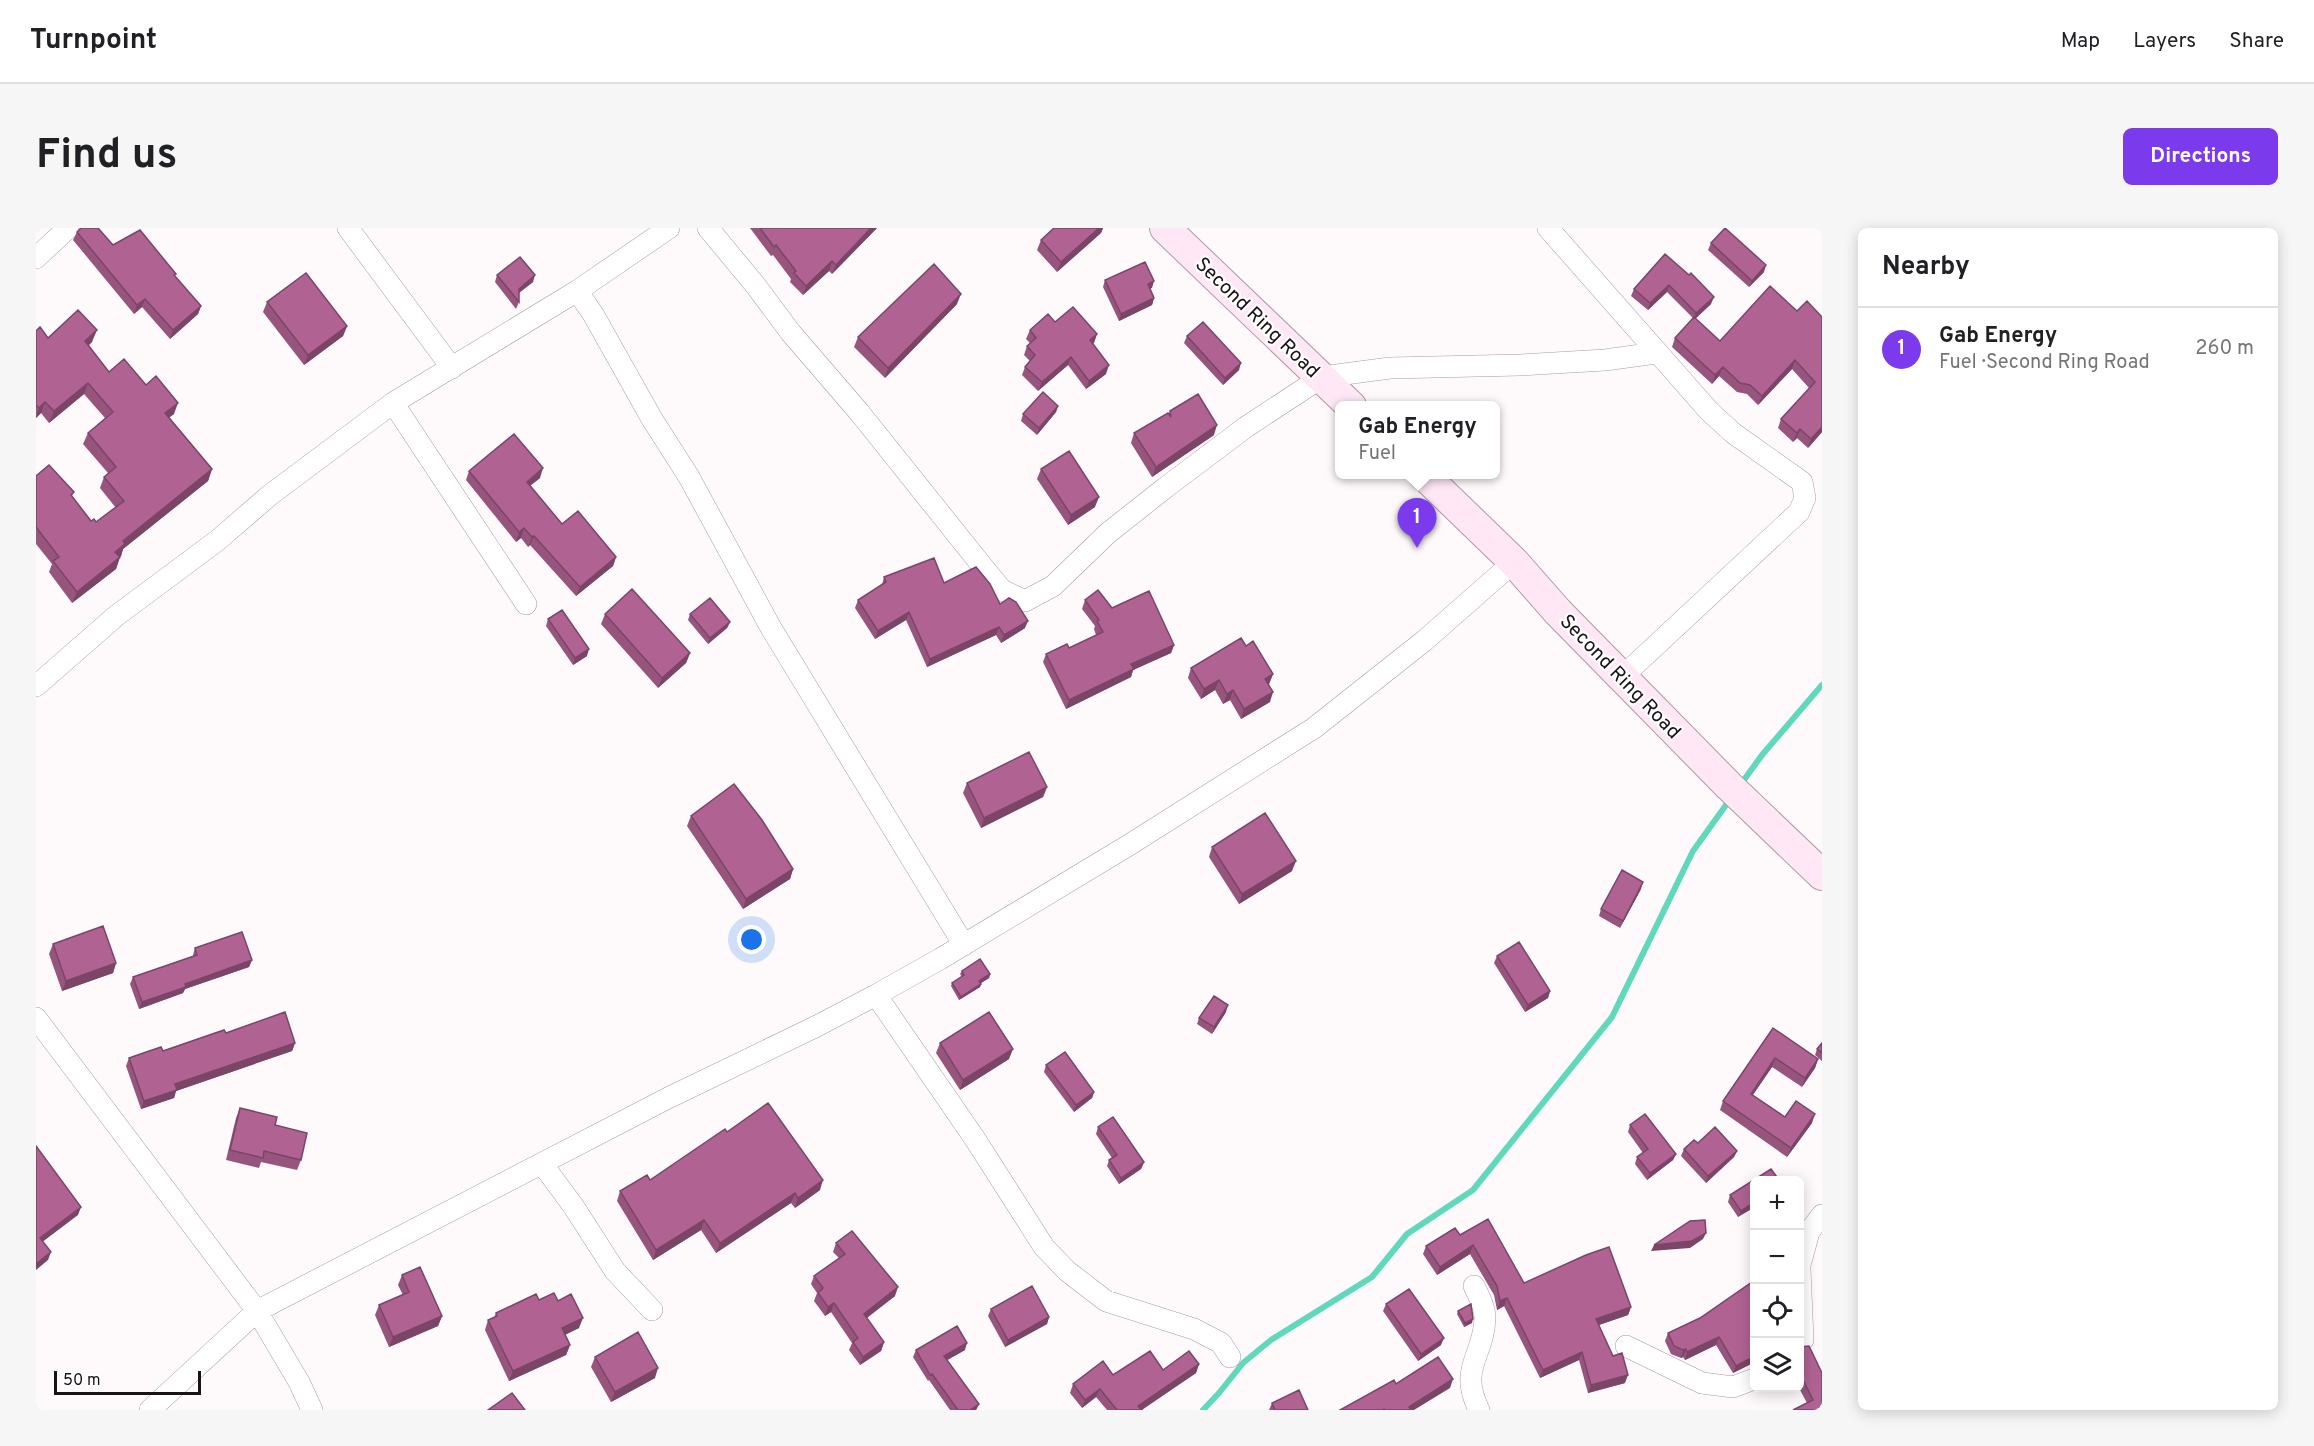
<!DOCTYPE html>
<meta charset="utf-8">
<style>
:root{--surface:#fff;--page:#f6f6f6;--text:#202124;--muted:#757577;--line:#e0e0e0;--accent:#7c3aed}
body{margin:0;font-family:Overpass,sans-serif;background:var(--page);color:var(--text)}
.controls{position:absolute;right:18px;bottom:18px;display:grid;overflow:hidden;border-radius:9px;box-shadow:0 3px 15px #0003}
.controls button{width:54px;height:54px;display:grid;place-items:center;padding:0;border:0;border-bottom:2px solid var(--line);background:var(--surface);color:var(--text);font:30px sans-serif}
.scale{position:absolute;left:18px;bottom:15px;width:147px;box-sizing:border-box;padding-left:6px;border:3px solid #191216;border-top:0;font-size:16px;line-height:21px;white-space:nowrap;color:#191216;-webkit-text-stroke:4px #fff;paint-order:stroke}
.you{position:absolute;left:716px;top:712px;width:21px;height:21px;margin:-15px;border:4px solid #fff;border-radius:50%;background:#1a73e8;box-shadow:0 0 0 9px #1a73e833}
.badge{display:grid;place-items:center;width:39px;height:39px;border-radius:50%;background:var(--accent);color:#fff;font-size:20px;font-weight:700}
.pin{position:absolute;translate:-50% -50px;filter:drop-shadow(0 2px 3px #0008)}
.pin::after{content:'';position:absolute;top:32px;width:21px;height:18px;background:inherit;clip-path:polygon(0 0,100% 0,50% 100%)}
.popup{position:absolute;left:1299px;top:173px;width:165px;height:78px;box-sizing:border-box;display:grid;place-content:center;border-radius:9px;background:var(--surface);filter:drop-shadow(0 2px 4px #0005);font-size:20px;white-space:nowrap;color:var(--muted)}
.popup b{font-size:22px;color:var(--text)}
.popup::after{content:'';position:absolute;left:50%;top:100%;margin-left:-12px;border:12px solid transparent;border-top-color:var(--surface)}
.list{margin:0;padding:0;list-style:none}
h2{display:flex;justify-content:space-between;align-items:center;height:78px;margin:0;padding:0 24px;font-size:26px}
h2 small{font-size:20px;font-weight:400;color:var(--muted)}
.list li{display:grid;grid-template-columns:39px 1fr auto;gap:18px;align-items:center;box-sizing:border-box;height:84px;padding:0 24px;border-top:2px solid var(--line)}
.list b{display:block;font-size:22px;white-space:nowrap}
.list p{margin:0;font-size:20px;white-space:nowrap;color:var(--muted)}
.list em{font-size:20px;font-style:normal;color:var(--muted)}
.icon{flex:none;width:33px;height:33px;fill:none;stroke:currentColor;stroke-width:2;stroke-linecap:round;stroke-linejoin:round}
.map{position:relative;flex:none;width:1786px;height:1182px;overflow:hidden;border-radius:9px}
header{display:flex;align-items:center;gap:36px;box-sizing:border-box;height:84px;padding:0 30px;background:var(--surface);border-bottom:2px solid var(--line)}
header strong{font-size:28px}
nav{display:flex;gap:33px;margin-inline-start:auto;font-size:21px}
.intro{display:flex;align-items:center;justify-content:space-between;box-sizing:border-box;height:144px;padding:0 36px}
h1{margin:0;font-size:42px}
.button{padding:15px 27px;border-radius:9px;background:var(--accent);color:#fff;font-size:21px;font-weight:700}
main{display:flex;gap:36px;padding:0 36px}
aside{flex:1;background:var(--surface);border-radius:9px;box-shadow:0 3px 15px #0003}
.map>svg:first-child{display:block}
</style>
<header>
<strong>Turnpoint</strong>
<nav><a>Map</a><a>Layers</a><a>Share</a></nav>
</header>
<div class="intro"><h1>Find us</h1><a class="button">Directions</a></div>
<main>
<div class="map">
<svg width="1786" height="1182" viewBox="0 0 1786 1182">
<rect width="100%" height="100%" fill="#fefafc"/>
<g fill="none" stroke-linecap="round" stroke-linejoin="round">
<path stroke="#60d8bb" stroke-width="6" d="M1705,556l21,-29 60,-70
M1167,1182l16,-17 24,-30 28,-23 101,-63 35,-43 66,-44 139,-173 81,-166 38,-53"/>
<g stroke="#ad9aa5" stroke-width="22">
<path id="street" d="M312,0l104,140
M672,0l48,58 35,47 68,79 124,155 19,23 23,11 28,-15 55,-53 57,-45 81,-61 76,-50 68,-9 130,-3 85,-5 51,-7
M1512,0l161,183 24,22 69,49 3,16 -6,14 -177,165
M0,30l32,-30
M541,63l16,23 59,105 37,58 82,151 193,317
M357,175l133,201
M0,458l80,-70 102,-76 52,-45 123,-92 184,-112 92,-63
M840,767l99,144 69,108 23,24 39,30 88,28 27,14 9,14
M0,790l221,293 42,71 13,28
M507,937l31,42 41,64 37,39
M1764,1037l9,-33 13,-17
M1764,1041l3,71 -3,3
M1438,1058c5,10 11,21 11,32 -1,39 -27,49 -6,92
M1590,1118l76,37 31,4 21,-8
M114,1182l107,-99 411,-213 149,-72 59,-31 64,-36 189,-114 185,-117 110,-87 90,-79"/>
</g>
<g stroke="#ad9aa5" stroke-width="32">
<path id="secondary" d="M1129,0l186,178
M1387,246l91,88 44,50 171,174 93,89"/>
</g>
<use href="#street" stroke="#fff" stroke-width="21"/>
<use href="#secondary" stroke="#ffe7f5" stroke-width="30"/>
</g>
<path fill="#97557e" d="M714,0h127l-45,46 -3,-3 -26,24 -13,-13 1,-3 -18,-24 -2,1z
M1018,0h49l-2,5 -44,39 -20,-22 4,-10z
M41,4l36,13 63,29 -1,2 26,30 -3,8 -28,25 -28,-32 -8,7 -61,-74z
M1675,15l53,29 -15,15 -41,-37z
M1629,26l46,50 -16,15 25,22 77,-30 25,6v115l-14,16 -11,-10 -4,4 -15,-14 3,-9 28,-31 -17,-19 -34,36 -11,-11 -10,-2 -18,-16 -7,8 -40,-37 3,-9 18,-20 -26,-26 -19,18 -17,-14 3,-7z
M461,47l36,7 -14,11v9l-3,7 -21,-27z
M1069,52l47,8h-2l4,10 -2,7 -33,16 -16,-34z
M231,74l80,24 -4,10 -39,29 -41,-53z
M921,76l-72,74 -31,-31 4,-10z
M1019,94l42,12 -4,10 13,30 -20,15 -18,-24 -30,26 -16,-16 3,-8 5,-6 -6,-6 3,-9 3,-3 -4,-4 4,-9z
M0,103l12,7 44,4 -4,4 21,26 37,13 28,29 -5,3 43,52 -4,12 -85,68 -2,7 -1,1 -4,12 -44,34 -23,-31 3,-8 -16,-20v-68l38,16 -2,4 19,25 5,1 20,-14 -16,-20 4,-11 4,-4 -25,-29 5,-11 17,-15 -21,-24 -35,29 -8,-10 -5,5z
M1151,108l52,34 -16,15 -39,-42z
M1022,178l-2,6 -19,23 -16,-14 2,-7z
M1134,183l44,24 -62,42 -21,-34 3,-10 35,-19z
M1005,241l54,38 -27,18 -31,-46z
M433,243l71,7 -10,8 32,38 54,33 -3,9 -37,30 -46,-51 -2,2 -7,-9 -5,4 -50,-62z
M848,349l60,6 56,21 25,24 -24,15 -5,-8 -69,32 -21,-47 -31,19 -20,-31 3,-8 24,-15z
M1049,372l27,8 62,37 -3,8 -38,17 -2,7 -65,32 -23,-47 3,-8 23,-6 27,-13 -2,-6 1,-3 -13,-17z
M569,386l85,39 -4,10 -28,25 -57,-64z
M654,386l40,8 -3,6 -19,16 -20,-24z
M512,391l39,37 -14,9 -27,-39z
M1210,418l27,28 -4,10 1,18 -29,17 -11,-19 -7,4 -8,-14 -14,9 -13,-21 3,-10z
M931,555l80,4 -4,10 -62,31 -18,-35z
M655,588l102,53 -3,10 -47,30 -56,-83z
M1176,619l80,24 -53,33 -30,-47z
M1605,661l-21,39 -21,-12 2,-7z
M17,716l63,19 -3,10 -51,18 -13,-37z
M159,720l57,12 -3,7 -64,22 -2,4 -44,16 -9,-25 3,-7 60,-21v-1z
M1461,728l53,35 -2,7 -23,14 -31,-49z
M926,743l28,3 -1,4 -8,5 -1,4 -21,13 -8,-14 1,-3 10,-6 -2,-3z
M1190,784l-14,22 -15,-10 2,-6z
M1737,800l45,31 -3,9 -13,19 -30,-20 -19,28 32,22 27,6 -25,34 -67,-47 3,-9z
M190,805l69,10 -3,8 -116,40 -2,7 -33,11 -15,-43 3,-8 34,-7z
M904,815l69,16 -49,31 -24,-37z
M1786,815v18l-7,-6 2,-6z
M1010,837l48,27 -2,6 -18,14 -30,-40z
M204,880l35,17 26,35 -4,10 -36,-8 -2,6 -33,-8 10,-42z
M1594,897l46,29 -3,6 -26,20 -12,-16 2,-7 6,-4 -15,-21z
M1062,899l46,35 -3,7 -22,15 -12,-18 2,-6 3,-2 -16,-24z
M691,904l93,58 -25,18 -4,-5 -75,50 -15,-23 -48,30 -36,-59 3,-10 30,-11z
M1662,915l39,8 -3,6 -28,26 -25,-27 3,-7z
M1743,952l-41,37 -10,-15 2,-7z
M1424,1007l64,48 107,24 -3,8 -29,10 26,58 -37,10 -9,-33 -39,18 -36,-72 -7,4 -3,-15 -24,-41 -33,21 -14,-21 3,-8z
M800,1015l59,53 -28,22 17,24 -3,9 -21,14 -11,-15 3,-7 -21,-31 -6,4 -11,-15 3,-8 -6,-9 3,-8 25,-18 -6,-6z
M366,1047l40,41 -4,10 -49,21 -14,-32 4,-10 24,-10 -5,-10z
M503,1072l40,28 -14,7 5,10 -4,10 -57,26 -24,-51 3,-10 6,-2 2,-5z
M1350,1076l55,41 -23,16 -35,-50z
M955,1081l58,8 -2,7 -42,23 -17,-31z
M1422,1083l14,12 -8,4 -7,-13z
M1664,1090l55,44 -22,11 -17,-28 -31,15 -2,-3 -2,1 -10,-4 -6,-13 3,-8z
M1764,1119l22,63 -15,-7 -8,-15z
M880,1122h49l-18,10 32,44 -3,6h-26l-21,-30 -1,1 -15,-24z
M559,1129l60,21 -44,24 -20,-35z
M1163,1136l-3,9 -54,37h-35l-11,-13 -14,11 -12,-15 3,-9 40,-9 50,-5z
M1236,1175l36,7h-39z"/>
<path fill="#7b4567" d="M835,0h6l-45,46 4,-9z
M1063,0h4l-2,5 -44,39 4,-10z
M796,33l-3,10 -26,24 3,-9z
M1730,37l-2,7 -15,15 3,-6z
M499,47l-2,7 -17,13 3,-6z
M1118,53l-2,7 -7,3 3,-7z
M1633,57l-2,7 -19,18 2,-7z
M925,66l-4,10 -72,74 3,-10z
M1678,69l-3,7 -17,16 2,-7z
M1118,70l-2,7 -33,16 2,-7z
M109,71l-3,8 -8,7 3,-9z
M165,78l-3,8 -28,25 3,-9z
M311,98l-4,10 -39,29 4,-10z
M61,102l-5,12 -12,11 5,-12z
M1061,106l-3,9 -7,6 3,-9z
M1035,129l-3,8 -30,26 4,-9z
M1759,132l-3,9 -34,36 4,-9z
M1205,135l-2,7 -16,15 2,-7z
M1073,137l-3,9 -20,15 3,-8z
M1687,139l-4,9 -7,8 3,-9z
M52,155l-4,11 -35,29 5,-12z
M9,174l-4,11 -5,5 3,-10z
M142,175l-4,11 -13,10 4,-11z
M1022,178l-2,6 -19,23 2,-7z
M1181,197l-3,10 -62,42 4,-10z
M1786,199v5l-14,16 3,-9z
M1764,201l-3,9 -4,4 4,-9z
M507,240l-3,10 -17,13 4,-9z
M176,241l-4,12 -85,68 -2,7 -10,7 4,-11 8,-11z
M1063,269l-4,10 -27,18 3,-10z
M488,300l-3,10 -5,4 3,-10z
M498,308l-4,9 -2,2 4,-10z
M84,329l-4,12 -44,34 5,-11z
M580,329l-3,9 -37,30 4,-9z
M873,384l-3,8 -31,19 3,-8z
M992,393l-3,7 -24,15 3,-8z
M694,394l-3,6 -19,16 2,-6z
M963,399l-3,8 -69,32 3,-8z
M1138,417l-3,8 -38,17 -2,7 -65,32 3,-9 62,-36z
M553,421l-2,7 -14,9 2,-7z
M654,425l-4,10 -28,25 4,-10z
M1237,446l-4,10 -8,5 4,-10z
M1183,452l-4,10 -14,9 3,-10z
M1197,462l-3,10 -7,4 4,-10z
M1237,464l-3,10 -29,17 3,-10z
M1011,559l-4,10 -62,31 3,-10z
M1260,633l-4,10 -53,33 3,-10z
M757,641l-3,10 -47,30 3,-10z
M1607,654l-2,7 -21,39 3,-7z
M216,732l-3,7 -64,22 -2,4 -44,16 3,-7 43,-18z
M80,735l-3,10 -51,18 4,-10z
M954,746l-1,4 -11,7 1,-4z
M945,756l-1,3 -21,13 2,-3z
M1514,763l-2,7 -23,14 3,-7z
M1192,777l-2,7 -14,22 2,-7z
M259,815l-3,8 -116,40 -2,7 -33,11 3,-8 31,-17z
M977,821l-4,10 -49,31 3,-10z
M1739,830l-3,9 -25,36 4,-9z
M1782,831l-3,9 -13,19 3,-9z
M1058,864l-2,6 -18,14 2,-7z
M1779,886l-3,9 -25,34 4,-9z
M1701,923l-3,6 -28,26 2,-7z
M1640,926l-3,6 -26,20 3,-7z
M1108,934l-3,7 -22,15 2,-6z
M787,952l-3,10 -25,18 3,-10z
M759,965l-4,10 -75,50 4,-10z
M1719,974v5l-17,10 3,-6z
M45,979l-3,8 -41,31 3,-8z
M668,992l-3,10 -48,30 3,-10z
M1670,1005l-3,6 -13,9 -39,3 3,-6z
M1437,1017l-3,9 -33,21 3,-8z
M15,1024l-3,8 -12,10v-6z
M862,1059l-3,9 -34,26 3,-8z
M1471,1070l-3,8 -7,4 3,-9z
M798,1075l-3,9 -6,4 3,-9z
M1595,1079l-3,8 -35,12 3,-8z
M406,1088l-4,10 -49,21 4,-10z
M1013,1089l-2,7 -42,23 3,-7z
M547,1090l-4,10 -21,10 4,-10z
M1437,1091l-1,4 -8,4 1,-4z
M1683,1109l-3,8 -31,15 2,-8z
M1408,1110l-3,7 -23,16 3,-7z
M848,1114l-3,9 -21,14 3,-8z
M931,1115l-2,7 -23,13 2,-7z
M534,1117l-4,10 -57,26 4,-10z
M1650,1121l-3,8 -2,1 2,-8z
M1546,1124l-3,8 -39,18 3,-8z
M1719,1128v6l-22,11 3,-7z
M1163,1136l-3,9 -55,37 -3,-4z
M622,1140l-3,10 -44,24 4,-10z
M1592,1147l-3,8 -37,10 3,-8z
M1417,1151l-3,9 -36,22h-6l1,-3z
M1064,1161l-4,8 -14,11 3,-8z
M943,1176l-3,6h-6z"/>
<path fill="#b06393" stroke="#7b4567" stroke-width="1.5" d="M45,0h17l15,17 27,-15 36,44 -2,1 27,31 -28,24 -28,-31 -8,6 -60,-73z
M724,0h111l-35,37 -4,-4 -26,25 -12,-13 2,-2 -20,-26 -2,2z
M1018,0h45l-38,34 -20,-22z
M1689,0l41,37 -14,16 -41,-38z
M1629,26l24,21 2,-2 23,24 -18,16 -27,-28 -19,18 -16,-14z
M484,29l15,18 -16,14v13l-22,-27z
M1109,34l9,19 -6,3 6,14 -33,16 -16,-34z
M898,36l27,30 -73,74 -30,-31z
M270,45l41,53 -39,29 -41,-53z
M1734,58l27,25 10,-10 15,16v110l-11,12 -11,-10 -3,4 -16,-14 34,-37 -20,-22 -33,36 -12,-11 -10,-2 -17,-16 -8,8 -40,-37 19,-21 26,24z
M1037,79l24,27 -7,6 19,25 -20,16 -18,-24 -29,25 -17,-15 10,-12 -8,-9 9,-8 -6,-8 18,-16 7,8z
M42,82l19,20 -12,11 24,31 15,-13 22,26 10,-9 22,27 -13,10 47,56 -89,72 2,3 -10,8 5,5 -43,35 -24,-31 6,-4 -23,-30v-51l13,-11 25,27 -3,3 20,26 3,-2 2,3 28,-21 -20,-24 12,-10 -28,-34 25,-21 -25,-29 -34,28 -9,-9 -6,6 -3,-3v-74l4,-4 8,11z
M1167,94l38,41 -16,15 -38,-42z
M1007,164l15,14 -19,22 -16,-14z
M1162,166l19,31 -61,42 -22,-34 34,-20 3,4 -1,-6z
M478,206l29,34 -16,14 35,42 16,-13 38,46 -36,30 -46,-51 -2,1 -8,-9 -5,4 -50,-61z
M1033,223l30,46 -28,18 -30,-46z
M898,330l10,25 32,-16 14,17 10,20 9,-6 7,4 12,19 -24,14 -5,-8 -69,32 -21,-47 -31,19 -20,-31 28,-18 -2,-5z
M596,361l58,64 -28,25 -57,-64z
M1062,362l14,18 37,-17 25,54 -43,19 3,5 -65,31 -23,-46 21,-10 2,4 34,-16 -6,-11 2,-1 -14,-20z
M674,370l20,24 -20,16 -20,-24z
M526,382l27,39 -14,9 -27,-39z
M1205,410l5,8 7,-5 20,33 -8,5 8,13 -29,17 -11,-19 -6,4 -8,-14 -15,9 -13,-21z
M993,524l18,35 -63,31 -17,-35z
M698,556l28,36 31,49 -47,30 -55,-83z
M1229,585l31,48 -54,33 -30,-47z
M1586,642l21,12 -20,39 -22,-12z
M67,698l13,37 -50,18 -13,-37z
M206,704l10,28 -67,24 1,3 -44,15 -9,-25 64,-22 -2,-7z
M1483,714l31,49 -22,14 -31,-49z
M944,731l10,15 -11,7 2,3 -20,13 -9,-14 12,-8 -2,-4z
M1178,768l14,9 -14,22 -15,-9z
M249,784l10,31 -120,41 2,6 -33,11 -15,-43 32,-11 2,4 61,-21 2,3z
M953,784l24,37 -50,31 -23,-37z
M1737,800l45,31 -13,19 -30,-20 -24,36 34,23 11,-16 19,13 -24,34 -68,-47z
M1786,815v10l-5,-4z
M1029,824l29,40 -18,13 -30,-40z
M732,875l55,77 -25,18 -3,-5 -75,50 -16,-23 -48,30 -36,-59 27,-16 3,5 75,-51 2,3z
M204,880l37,9 -2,8 32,8 -6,27 -37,-9 -1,7 -33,-8z
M1609,886l31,40 -26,19 -13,-16 11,-8 -18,-24z
M1077,889l31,45 -23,16 -12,-18 8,-5 -19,-28z
M1679,899l22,24 -29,25 -24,-27 10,-9 4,3z
M0,918l45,61 -41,31 11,14 -15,12z
M1735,941l8,11h-24v22l-14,9 -11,-16z
M1764,983l3,5 -3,2z
M1452,991l36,64 62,-28 23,-8 22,60 -35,12 17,37 9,-3 6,22 -37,10 -9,-33 -39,18 -36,-72 -7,3 -3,-15 -24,-41 -33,22 -14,-21 29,-18 5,7z
M1669,992l1,13 -14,8 -38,4 36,-24z
M816,1003l46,56 -34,27 20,28 -21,15 -10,-15 5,-4 -24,-35 -6,4 -10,-14 5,-5 -9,-12 31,-22 -9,-11z
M384,1039l22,49 -49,21 -14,-32 30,-13 -7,-17z
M1719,1052v76l-19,10 -17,-29 -32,15 -1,-3 -3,1 -9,-4 -6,-13 32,-15z
M996,1058l17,31 -41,23 -17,-31z
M1373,1061l35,49 -23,16 -35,-50z
M518,1065l4,8 13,-7 12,24 -21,10 8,17 -57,26 -25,-51 9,-4 -1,-3 40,-19 3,6z
M1435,1076l2,15 -8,4 -7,-12z
M921,1098l10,17 -23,13 35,48 -9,6h-12l-26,-36 -2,1 -14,-25z
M602,1104l20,36 -43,24 -20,-35z
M1773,1118l13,27v37h-29l20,-10 -13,-26v-27z
M1114,1123l13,19 26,-19 10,13 -61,42 4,4h-25l-17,-21 -15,11 -12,-16 30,-23 10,14z
M1402,1129l15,22 -44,28 2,3h-26l-1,-1 -1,1h-43l54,-30 2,4z
M1263,1162l9,20h-33l-3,-7z
M476,1165l13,17h-37z"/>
<g text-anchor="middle" stroke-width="4.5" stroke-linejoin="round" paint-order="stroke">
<g font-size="20" fill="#191216" stroke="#fff">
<text transform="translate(1222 89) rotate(44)" y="7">Second Ring Road</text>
<text transform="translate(1585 448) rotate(46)" y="7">Second Ring Road</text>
</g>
</g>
</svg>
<div class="controls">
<button>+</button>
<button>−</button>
<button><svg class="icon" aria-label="locate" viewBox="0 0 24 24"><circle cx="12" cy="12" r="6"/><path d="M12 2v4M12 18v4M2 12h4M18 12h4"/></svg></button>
<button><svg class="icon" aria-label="layers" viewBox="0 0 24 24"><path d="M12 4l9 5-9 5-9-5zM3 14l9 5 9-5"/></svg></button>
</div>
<div class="scale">50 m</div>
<div class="you"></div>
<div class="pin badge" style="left:1381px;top:320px">1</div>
<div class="popup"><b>Gab Energy</b>Fuel</div>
</div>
<aside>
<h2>Nearby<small></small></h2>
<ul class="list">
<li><span class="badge">1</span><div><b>Gab Energy</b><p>Fuel · Second Ring Road</p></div><em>260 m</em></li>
</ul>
</aside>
</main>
